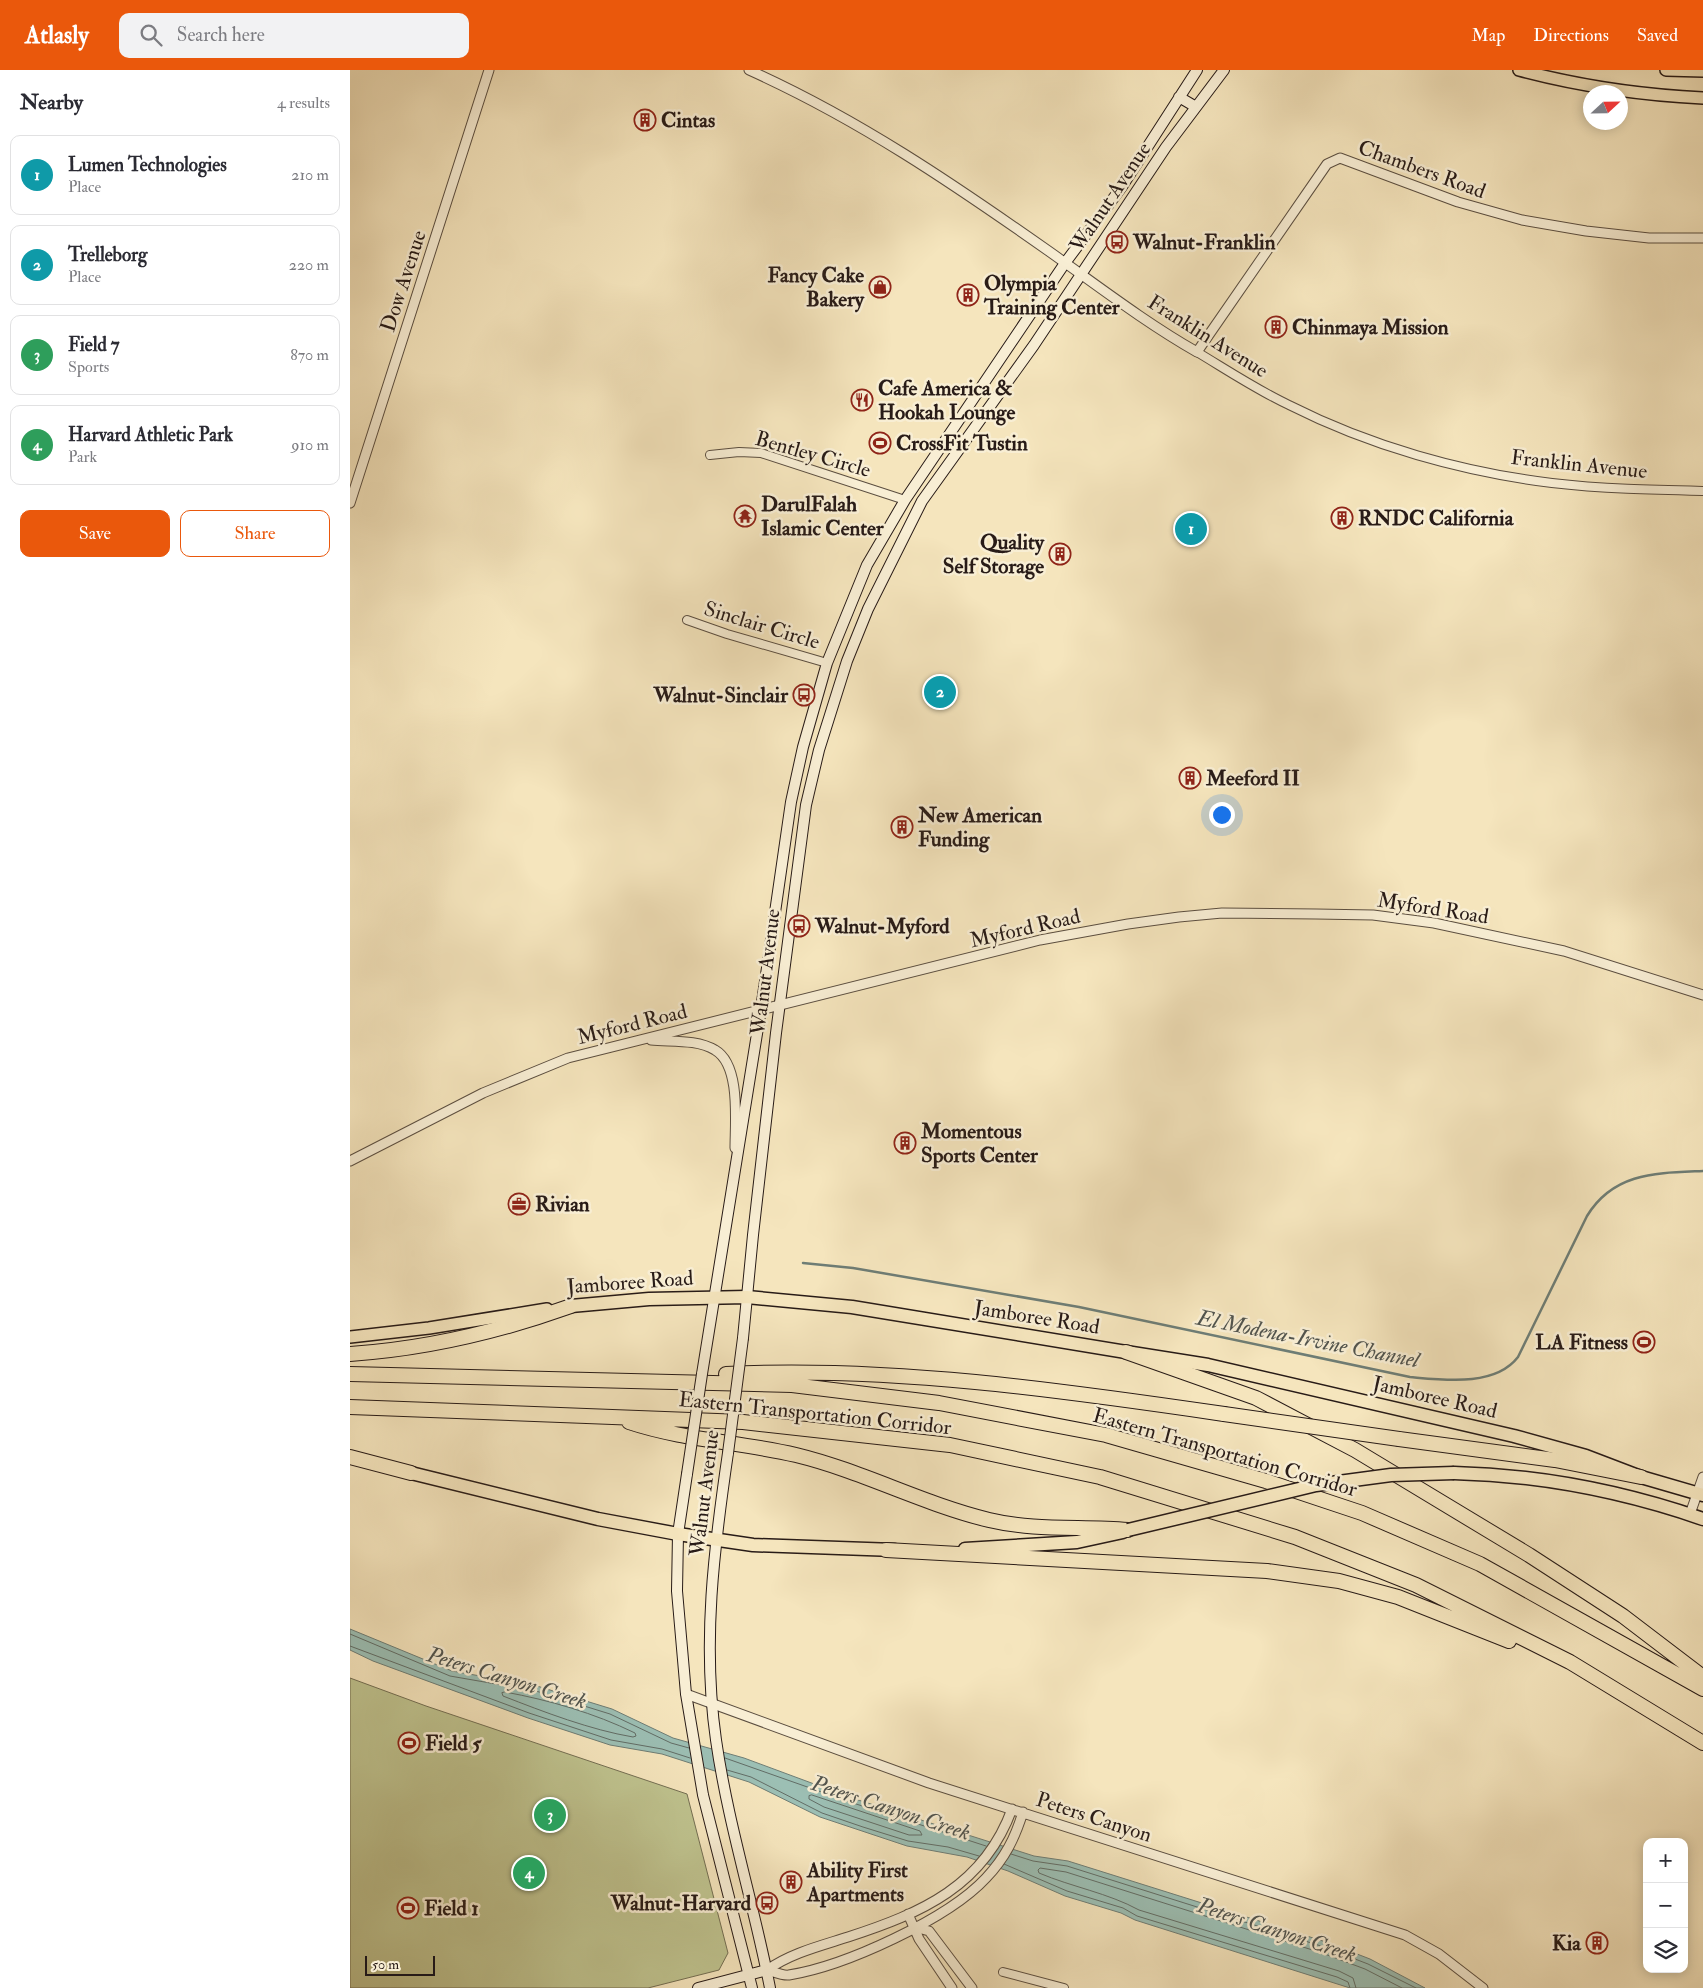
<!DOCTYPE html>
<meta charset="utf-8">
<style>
:root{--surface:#fff;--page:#f2f2f3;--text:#2b2b33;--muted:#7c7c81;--line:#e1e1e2;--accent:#ea580c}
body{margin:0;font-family:"IM FELL Double Pica",serif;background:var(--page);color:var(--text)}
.controls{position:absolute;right:15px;bottom:15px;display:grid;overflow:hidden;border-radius:10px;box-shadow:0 2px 12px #0003}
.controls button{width:45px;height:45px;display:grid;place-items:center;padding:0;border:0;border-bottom:1px solid var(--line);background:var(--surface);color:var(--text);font:25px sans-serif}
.compass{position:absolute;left:1233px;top:15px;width:45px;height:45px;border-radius:50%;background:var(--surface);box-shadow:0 2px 12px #0003;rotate:68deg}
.scale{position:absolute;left:15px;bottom:12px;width:70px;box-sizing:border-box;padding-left:5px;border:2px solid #281b17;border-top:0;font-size:14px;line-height:18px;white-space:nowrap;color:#281b17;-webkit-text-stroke:4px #f8eed4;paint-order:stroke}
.you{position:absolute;left:871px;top:744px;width:18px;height:18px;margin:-12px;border:4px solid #fff;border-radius:50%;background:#1a73e8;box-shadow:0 0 0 8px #1a73e833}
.badge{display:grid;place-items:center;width:32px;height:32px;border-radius:50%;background:var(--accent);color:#fff;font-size:16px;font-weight:700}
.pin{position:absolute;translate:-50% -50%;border:2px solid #fff;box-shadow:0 1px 5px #0006}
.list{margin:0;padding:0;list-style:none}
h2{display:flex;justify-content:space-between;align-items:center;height:65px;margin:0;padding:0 20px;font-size:21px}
h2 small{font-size:16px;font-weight:400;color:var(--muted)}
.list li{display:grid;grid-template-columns:32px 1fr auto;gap:15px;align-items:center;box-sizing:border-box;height:80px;margin:0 10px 10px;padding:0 10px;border:1px solid var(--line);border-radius:10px}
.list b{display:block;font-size:19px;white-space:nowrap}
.list p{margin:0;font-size:16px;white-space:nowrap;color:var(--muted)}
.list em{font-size:16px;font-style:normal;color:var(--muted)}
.actions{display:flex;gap:10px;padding:15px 20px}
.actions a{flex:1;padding:11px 0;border:1px solid var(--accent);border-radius:10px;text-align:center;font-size:18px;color:var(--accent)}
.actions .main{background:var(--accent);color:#fff}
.icon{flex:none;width:28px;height:28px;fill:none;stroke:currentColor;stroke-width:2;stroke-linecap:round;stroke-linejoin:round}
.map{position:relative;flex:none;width:1353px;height:1918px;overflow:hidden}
header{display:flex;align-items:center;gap:30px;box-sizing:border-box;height:70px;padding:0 25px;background:var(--accent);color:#fff}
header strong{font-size:24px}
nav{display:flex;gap:28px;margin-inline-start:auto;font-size:18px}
.search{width:350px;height:45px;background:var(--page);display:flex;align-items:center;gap:12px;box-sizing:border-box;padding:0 18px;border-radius:10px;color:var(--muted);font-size:19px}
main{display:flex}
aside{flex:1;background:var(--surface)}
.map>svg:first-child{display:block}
</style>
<header>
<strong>Atlasly</strong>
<div class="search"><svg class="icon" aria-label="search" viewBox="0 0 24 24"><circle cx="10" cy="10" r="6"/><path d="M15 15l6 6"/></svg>Search here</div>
<nav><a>Map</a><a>Directions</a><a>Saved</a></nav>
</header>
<main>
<aside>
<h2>Nearby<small>4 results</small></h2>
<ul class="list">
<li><span class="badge" style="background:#0f9aa8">1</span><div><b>Lumen Technologies</b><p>Place</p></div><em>210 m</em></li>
<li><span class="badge" style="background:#0f9aa8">2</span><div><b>Trelleborg</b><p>Place</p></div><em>220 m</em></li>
<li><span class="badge" style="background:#2e9e5b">3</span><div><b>Field 7</b><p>Sports</p></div><em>870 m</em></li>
<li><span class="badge" style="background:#2e9e5b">4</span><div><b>Harvard Athletic Park</b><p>Park</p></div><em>910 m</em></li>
</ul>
<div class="actions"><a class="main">Save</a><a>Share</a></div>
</aside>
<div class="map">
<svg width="1353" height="1918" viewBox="0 0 1353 1918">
<rect width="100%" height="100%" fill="#f5e5bd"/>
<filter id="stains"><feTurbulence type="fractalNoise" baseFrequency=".004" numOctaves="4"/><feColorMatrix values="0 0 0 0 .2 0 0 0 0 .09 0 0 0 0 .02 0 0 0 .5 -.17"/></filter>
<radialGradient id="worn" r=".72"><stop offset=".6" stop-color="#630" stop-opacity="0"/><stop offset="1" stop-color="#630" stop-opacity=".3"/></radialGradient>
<path fill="#bfc38f" stroke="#746f53" d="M0,1608l76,28 261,88 41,159 -9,17 -71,18h-298z"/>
<path fill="#9cbfb4" stroke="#6e7d75" d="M0,1559l102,42 85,15 75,23 61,29 71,20 108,40 182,58 34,5 258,81 44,17 55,29h-75l-215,-68 -14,-7 -56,-17 -57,-25 -41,-14 -60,-11 -87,-29 -71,-35 -87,-28 -52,-9 -82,-27 -155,-57 -23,-11z"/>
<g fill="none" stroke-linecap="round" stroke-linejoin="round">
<path stroke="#626d66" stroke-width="1" d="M0,1564l100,42 86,15 74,23 61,29 18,5
M0,1576l179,67 82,27 51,9 28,9
M155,1622c44,8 89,21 130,41l1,3 -3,1c-42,-7 -89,-25 -130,-41l-1,-3z
M375,1688l125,44 136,44
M377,1700l24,7 71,36 41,14 45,14 40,6 31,9
M462,1725l108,36 2,4h-13l-85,-28 -15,-8v-3z
M661,1784l22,7 34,5 257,81 44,17 48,24
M654,1794l63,27 56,17 14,8 200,61 11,5 2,6
M1006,1918l-3,-10 -14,-7 -200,-61c-31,-17 -67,-23 -100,-37l-1,-3 2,-2 26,4 256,81 43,16 37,19"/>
<path stroke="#6e7d75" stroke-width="2.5" d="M453,1193l50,5 226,39 331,70c34,3 85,10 108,-20l69,-141c27,-44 70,-43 116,-45"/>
<g stroke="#5b4e40" stroke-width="10">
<path id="minor" d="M847,282c30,18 60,38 92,53 81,41 173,67 263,78 50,6 101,7 151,8
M360,385l29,-3 22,1 144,47
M337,550l40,14 100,29
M653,1902l61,16"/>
</g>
<g stroke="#5b4e40" stroke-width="11">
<path id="tertiary" d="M399,0c109,49 203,113 301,182 48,34 96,71 147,100l130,-188 13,-6 118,44 64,18 64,11 63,7h54
M0,433l139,-433
M301,970c20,2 46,-1 64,10 26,15 20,72 20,98
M0,1091l133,-68 85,-35 472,-118 88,-16 51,-7 43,-4 94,1 57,1 61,8 130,28 139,44
M1340,1444l13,-37
M336,1624l243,89 476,152 34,19 44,34
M558,1844l11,25 33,49
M565,1857l14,4 43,57
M417,1900c7,2 16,6 22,5 56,-9 159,-56 197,-97 19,-20 29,-40 37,-66
M417,1900c24,-17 53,-24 81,-33 74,-24 136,-51 164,-128"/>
</g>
<g stroke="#281b17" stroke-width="12">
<path id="secondary" d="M829,27l17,10
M393,1268l10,-103 23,-202 30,-228 13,-55 28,-89 21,-52 54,-108 112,-156 132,-198 58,-77
M352,1304l59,-365 30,-207 12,-55 24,-84 40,-98 38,-65 160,-237 56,-75 76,-118
M378,1383c-14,95 -26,190 -12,287 12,84 38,165 54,248
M337,1404l-9,60 -1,57 9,103 17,101 49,193
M348,1918l69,-18"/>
</g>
<g stroke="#281b17" stroke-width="14">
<path id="primary" d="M1169,0c60,16 122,25 184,28
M1316,0l37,1
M0,1267l79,-9 118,-19"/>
</g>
<g stroke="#281b17" stroke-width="15">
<path id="trunk" d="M221,1236l78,-7 98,-2 105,10 274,45 82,13 306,71 72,20 55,21 62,18
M61,1403l187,46 80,15 75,11 142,5
M1104,1403c85,2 168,18 249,46
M615,1479l112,-7 46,-10"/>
</g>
<g stroke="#281b17" stroke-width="16">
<path id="motorway" d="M776,1282l130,46 99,52 174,105 94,61 80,61
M0,1284c75,-5 151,-23 221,-48
M0,1304l442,11 147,18 167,32 160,46 96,32 118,51 223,125
M376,1304c165,-8 334,16 498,40
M0,1337l393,15 207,23 150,32 195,60 121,48 154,77 133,81
M279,1352c54,18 111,20 167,33 66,16 127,49 193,65 46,11 92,6 139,10
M1049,1369l156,21 86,17
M0,1387l61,16
M536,1480l381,21 72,10 59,16 111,44"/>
</g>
<use href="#minor" stroke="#f8eed4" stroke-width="8"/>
<use href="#tertiary" stroke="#f8eed4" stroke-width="9"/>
<use href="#secondary" stroke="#f8eed4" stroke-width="10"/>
<use href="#primary" stroke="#f5e5bd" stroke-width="11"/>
<use href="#trunk" stroke="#f5e5bd" stroke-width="12"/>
<use href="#motorway" stroke="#f5e5bd" stroke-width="14"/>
<g stroke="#281b17" stroke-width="12" stroke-linecap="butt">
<path id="secondary-bridge" d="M378,1383l15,-115
M337,1404l15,-100"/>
</g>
<g stroke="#281b17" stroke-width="15" stroke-linecap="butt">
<path id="trunk-bridge" d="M778,1460l188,-45 75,-10 63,-2"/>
</g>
<g stroke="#281b17" stroke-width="16" stroke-linecap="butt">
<path id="motorway-bridge" d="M874,1344l175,25"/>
</g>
<use href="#secondary-bridge" stroke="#f8eed4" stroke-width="10"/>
<use href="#trunk-bridge" stroke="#f5e5bd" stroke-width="12"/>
<use href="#motorway-bridge" stroke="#f5e5bd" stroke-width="14"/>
</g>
<defs>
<g id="building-ring" transform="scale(1.125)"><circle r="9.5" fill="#f8eed4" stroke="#8f2418" stroke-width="1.5"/><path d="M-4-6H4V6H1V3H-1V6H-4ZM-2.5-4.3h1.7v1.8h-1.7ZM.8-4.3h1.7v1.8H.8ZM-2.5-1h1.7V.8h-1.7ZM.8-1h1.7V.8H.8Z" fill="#8f2418"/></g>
<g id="bus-ring" transform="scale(1.125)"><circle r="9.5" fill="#f8eed4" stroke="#8f2418" stroke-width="1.5"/><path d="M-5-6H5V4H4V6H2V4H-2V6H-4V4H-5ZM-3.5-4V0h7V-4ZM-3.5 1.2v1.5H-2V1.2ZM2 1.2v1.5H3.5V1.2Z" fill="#8f2418"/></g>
<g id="shop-ring" transform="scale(1.125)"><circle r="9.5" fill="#f8eed4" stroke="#8f2418" stroke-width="1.5"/><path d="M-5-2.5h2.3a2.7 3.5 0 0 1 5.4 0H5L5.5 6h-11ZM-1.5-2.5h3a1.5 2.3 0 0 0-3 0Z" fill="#8f2418"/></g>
<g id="restaurant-ring" transform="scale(1.125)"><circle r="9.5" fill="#f8eed4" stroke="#8f2418" stroke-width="1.5"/><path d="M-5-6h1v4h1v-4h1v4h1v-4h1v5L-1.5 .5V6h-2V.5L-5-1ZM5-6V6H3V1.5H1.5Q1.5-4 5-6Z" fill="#8f2418"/></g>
<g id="stadium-ring" transform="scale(1.125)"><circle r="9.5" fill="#f8eed4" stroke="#8f2418" stroke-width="1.5"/><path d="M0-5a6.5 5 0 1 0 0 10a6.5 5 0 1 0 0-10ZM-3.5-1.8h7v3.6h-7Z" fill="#8f2418"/></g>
<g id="temple-ring" transform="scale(1.125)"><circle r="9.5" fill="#f8eed4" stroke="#8f2418" stroke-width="1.5"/><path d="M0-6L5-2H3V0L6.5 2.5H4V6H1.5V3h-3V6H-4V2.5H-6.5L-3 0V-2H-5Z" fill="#8f2418"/></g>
<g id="office-ring" transform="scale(1.125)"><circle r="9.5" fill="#f8eed4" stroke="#8f2418" stroke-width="1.5"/><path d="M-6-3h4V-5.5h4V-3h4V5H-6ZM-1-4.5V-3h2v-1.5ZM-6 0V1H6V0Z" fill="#8f2418"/></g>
</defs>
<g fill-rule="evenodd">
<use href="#building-ring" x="295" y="50"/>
<use href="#bus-ring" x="767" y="172"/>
<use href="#shop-ring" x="530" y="217"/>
<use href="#building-ring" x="618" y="225"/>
<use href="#building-ring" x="926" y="257"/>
<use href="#restaurant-ring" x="512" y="330"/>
<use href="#stadium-ring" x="530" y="373"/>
<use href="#temple-ring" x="395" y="446"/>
<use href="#building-ring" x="992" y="448"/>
<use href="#building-ring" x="710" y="484"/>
<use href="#bus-ring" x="454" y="625"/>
<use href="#building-ring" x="840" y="708"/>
<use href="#building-ring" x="552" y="757"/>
<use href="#bus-ring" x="449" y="856"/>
<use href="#building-ring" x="555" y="1073"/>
<use href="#office-ring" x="169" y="1134"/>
<use href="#stadium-ring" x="1294" y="1272"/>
<use href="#stadium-ring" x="59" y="1673"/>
<use href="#building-ring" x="441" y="1812"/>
<use href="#bus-ring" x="417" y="1833"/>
<use href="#stadium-ring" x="58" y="1838"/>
<use href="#building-ring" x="1247" y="1873"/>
</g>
<g text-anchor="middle" stroke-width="5" stroke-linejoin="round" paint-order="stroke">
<g font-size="21" font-weight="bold" fill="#281b17" stroke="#f8eed4" text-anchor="start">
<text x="311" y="57">Cintas</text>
<text x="783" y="179">Walnut-Franklin</text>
<text x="514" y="212" text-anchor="end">Fancy Cake<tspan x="514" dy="24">Bakery</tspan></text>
<text x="634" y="220">Olympia<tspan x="634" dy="24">Training Center</tspan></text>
<text x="942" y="264">Chinmaya Mission</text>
<text x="528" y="325">Cafe America &amp;<tspan x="528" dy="24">Hookah Lounge</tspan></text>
<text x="546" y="380">CrossFit Tustin</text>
<text x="411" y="441">DarulFalah<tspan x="411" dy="24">Islamic Center</tspan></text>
<text x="1008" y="455">RNDC California</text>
<text x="694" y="479" text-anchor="end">Quality<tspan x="694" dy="24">Self Storage</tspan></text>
<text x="438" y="632" text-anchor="end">Walnut-Sinclair</text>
<text x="856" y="715">Meeford II</text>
<text x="568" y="752">New American<tspan x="568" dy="24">Funding</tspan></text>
<text x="465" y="863">Walnut-Myford</text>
<text x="571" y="1068">Momentous<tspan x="571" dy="24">Sports Center</tspan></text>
<text x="185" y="1141">Rivian</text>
<text x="1278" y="1279" text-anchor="end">LA Fitness</text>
<text x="75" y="1680">Field 5</text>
<text x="457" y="1807">Ability First<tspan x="457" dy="24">Apartments</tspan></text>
<text x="401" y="1840" text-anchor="end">Walnut-Harvard</text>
<text x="74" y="1845">Field 1</text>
<text x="1231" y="1880" text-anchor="end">Kia</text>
</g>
<g font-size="21" fill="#281b17" stroke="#f8eed4">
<text transform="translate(1072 99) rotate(20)" y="7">Chambers Road</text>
<text transform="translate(760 127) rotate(-56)" y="7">Walnut Avenue</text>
<text transform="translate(53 211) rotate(-72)" y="7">Dow Avenue</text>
<text transform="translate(858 266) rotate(32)" y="7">Franklin Avenue</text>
<text transform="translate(463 384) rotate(16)" y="7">Bentley Circle</text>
<text transform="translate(1229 394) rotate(6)" y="7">Franklin Avenue</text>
<text transform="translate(412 555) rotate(17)" y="7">Sinclair Circle</text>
<text transform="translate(1083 838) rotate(9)" y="7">Myford Road</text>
<text transform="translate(675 858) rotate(-13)" y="7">Myford Road</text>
<text transform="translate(415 902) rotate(-83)" y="7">Walnut Avenue</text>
<text transform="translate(282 954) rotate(-14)" y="7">Myford Road</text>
<text transform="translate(280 1212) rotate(-4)" y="7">Jamboree Road</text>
<text transform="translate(687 1247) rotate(9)" y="7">Jamboree Road</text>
<text transform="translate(1085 1327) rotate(13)" y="7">Jamboree Road</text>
<text transform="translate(465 1343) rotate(6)" y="7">Eastern Transportation Corridor</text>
<text transform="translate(875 1382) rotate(16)" y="7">Eastern Transportation Corridor</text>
<text transform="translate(354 1423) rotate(-83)" y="7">Walnut Avenue</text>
<text transform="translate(744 1747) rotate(18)" y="7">Peters Canyon</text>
</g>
<g font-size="22" font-style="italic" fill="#51544e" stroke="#f8eed4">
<text transform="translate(958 1268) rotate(11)" y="8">El Modena-Irvine Channel</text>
<text transform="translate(157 1607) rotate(17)" y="8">Peters Canyon Creek</text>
<text transform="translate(541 1737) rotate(18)" y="8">Peters Canyon Creek</text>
<text transform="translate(927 1859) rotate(18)" y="8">Peters Canyon Creek</text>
</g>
</g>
<rect width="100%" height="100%" filter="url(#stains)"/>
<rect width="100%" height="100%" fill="url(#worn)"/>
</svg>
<div class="controls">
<button>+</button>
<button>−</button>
<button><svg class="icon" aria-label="layers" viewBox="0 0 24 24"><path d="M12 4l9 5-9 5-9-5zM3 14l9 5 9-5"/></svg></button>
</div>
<svg class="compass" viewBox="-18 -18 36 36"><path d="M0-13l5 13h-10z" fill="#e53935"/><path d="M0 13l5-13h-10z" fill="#7c7c81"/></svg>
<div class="scale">50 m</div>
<div class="you"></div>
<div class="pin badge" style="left:841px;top:459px;background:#0f9aa8">1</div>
<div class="pin badge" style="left:590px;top:622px;background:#0f9aa8">2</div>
<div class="pin badge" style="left:200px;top:1745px;background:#2e9e5b">3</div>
<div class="pin badge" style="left:179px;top:1803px;background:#2e9e5b">4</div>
</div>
</main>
